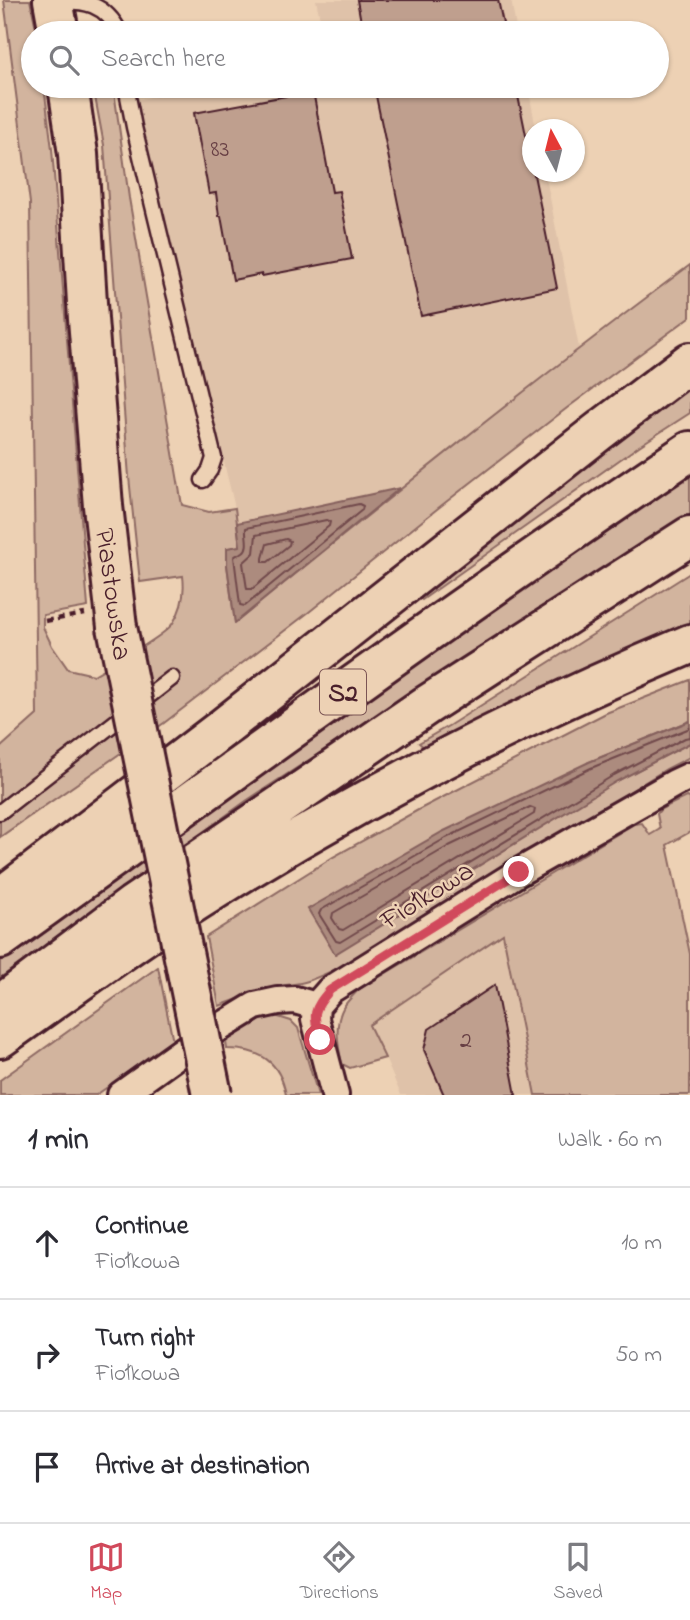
<!DOCTYPE html>
<meta charset="utf-8">
<style>
:root{--surface:#fff;--page:#f7f7f7;--text:#2b2b33;--muted:#7c7c81;--line:#e1e1e2;--accent:#d1495b}
body{margin:0;font-family:"Indie Flower",sans-serif;background:var(--page);color:var(--text)}
.compass{position:absolute;left:522px;top:119px;width:63px;height:63px;border-radius:50%;background:var(--surface);box-shadow:0 2px 5px #0004;rotate:353deg}
.stop{position:absolute;width:21px;height:21px;margin:-16px;border:5px solid #d1495b;border-radius:50%;background:#fff}
.stop.end{background:#d1495b;border-color:#fff;box-shadow:0 2px 7px #0008}
.list{margin:0;padding:0;list-style:none}
h2{display:flex;justify-content:space-between;align-items:center;height:91px;margin:0;padding:0 28px;font-size:30px}
h2 small{font-size:23px;font-weight:400;color:var(--muted)}
.list li{display:grid;grid-template-columns:46px 1fr auto;gap:21px;align-items:center;box-sizing:border-box;height:112px;padding:0 28px;border-top:2px solid var(--line)}
.list b{display:block;font-size:26px;white-space:nowrap}
.list p{margin:0;font-size:23px;white-space:nowrap;color:var(--muted)}
.list em{font-size:23px;font-style:normal;color:var(--muted)}
.icon{flex:none;width:38px;height:38px;fill:none;stroke:currentColor;stroke-width:2;stroke-linecap:round;stroke-linejoin:round}
.map{position:relative;flex:none;width:690px;height:1095px;overflow:hidden}
.search{position:absolute;background:var(--surface);box-shadow:0 2px 5px #0004;left:21px;right:21px;top:21px;height:77px;display:flex;align-items:center;gap:18px;box-sizing:border-box;padding:0 24px;border-radius:38px;color:var(--muted);font-size:26px}
.sheet{height:427px;background:var(--surface)}
nav{display:flex;justify-content:space-around;align-items:center;box-sizing:border-box;height:98px;border-top:2px solid var(--line);background:var(--surface);font-size:19px;color:var(--muted)}
nav a{display:grid;justify-items:center;gap:4px}
nav .on{color:var(--accent)}
.map>svg:first-child{display:block}
</style>
<div class="map">
<svg width="690" height="1095" viewBox="0 0 690 1095">
<rect width="100%" height="100%" fill="#edd1b4"/>
<filter id="ink" filterUnits="userSpaceOnUse"><feTurbulence type="fractalNoise" baseFrequency=".0143" numOctaves="2"/><feDisplacementMap in="SourceGraphic" scale="14" xChannelSelector="R" yChannelSelector="G"/><feConvolveMatrix kernelMatrix="1 2 1 2 8 2 1 2 1" color-interpolation-filters="sRGB"/></filter>
<g filter="url(#ink)">
<path fill="#dfc2a9" d="M316,0h195l6,33h-194z
M206,86h322l8,43 -4,1v42h13l34,176 -179,140 -163,35 -2,-15 -99,-408z
M503,934l32,161h-134l-16,-37 -17,-33z"/>
<path fill="#d2b49e" stroke="#8e6a64" stroke-width="2" d="M4,0h26l7,33h-4v53h11l8,63 36,458 -45,8v12l9,19 16,23 26,6c16,-10 70,-38 79,-52 9,-14 12,-31 10,-47l-43,6 -11,-105 -25,-332 -11,-59h20l1,5 15,107 53,307 27,7 26,-4 5,38 -13,2v17l8,58c150,-122 300,-243 455,-358v52l-123,91 -130,101 -128,103 -145,111 -164,114v-89l37,-33 -7,-512z
M690,384v29l-51,33 -217,154 -5,-5z
M690,475v41l-163,102 -281,183 -246,177v-17c229,-164 455,-331 690,-486z
M690,573v53l-264,123 -7,-6 31,-18z
M690,680v41l-101,41 28,19 73,-38v14l-24,12 -280,175c-26,13 -51,27 -78,37 -11,4 -21,3 -32,6 -20,5 -38,12 -57,19l-13,-69 127,-80 87,-48 186,-96z
M686,797l4,1v34l-23,13 23,109v141h-155l-32,-161 -134,91 16,33 -35,10 -8,-4c-4,-18 -8,-39 1,-56 4,-7 10,-12 15,-18l276,-166 8,-1 8,12 10,-6 -3,-15 4,-5z
M158,967l15,75 -77,53h-96v-15z
M272,1015l19,6 7,7 20,67h-32c-6,-33 -25,-46 -59,-46l-1,-7 25,-21z"/>
<path fill="#ac8b7e" stroke="#85605d" stroke-width="2" d="M400,488l-165,135 -8,-58v-17l13,-2 -3,-23z
M690,721v22l-73,38 -282,173 -27,-45 134,-77 147,-70z"/>
<g fill="none" stroke-linecap="round" stroke-linejoin="round">
<path stroke="#714a4c" stroke-width="2" d="M359,504l4,2 -1,4 -117,96 -5,-1 -6,-48c3,-3 6,-3 9,-5 7,-5 2,-17 3,-24z
M326,520l4,2 -1,4 -77,63h-5l-4,-26 11,-10 2,-18z
M286,539l4,2 -1,4 -21,17h-5v-4l4,-14z
M690,728l-99,40 -145,70 -125,72 -2,4 17,27 4,1 274,-167 71,-37 5,-1
M530,807l5,2 -1,5 -191,116 -4,-1 -7,-11 1,-5 116,-67z"/>
</g>
<path fill="#bf9f8e" stroke="#4a1f2b" stroke-width="2" d="M357,0h141l7,33h-142z
M374,86h142l41,202 -136,28z
M313,91l19,101 7,-1 13,68 -90,17v-2l-29,6 -8,-42 -4,-22h-2l-3,-23 -7,1 -15,-81z
M495,985l21,110h-72l-20,-45 5,-21z"/>
<g fill="none" stroke-linecap="round" stroke-linejoin="round">
<g stroke="#4a1f2b" stroke-width="19">
<path id="lane" d="M54,2c31,-2 51,1 66,31
M126,86l8,41 80,331 -4,12 -7,10
M0,812l172,-134"/>
</g>
<g stroke="#4a1f2b" stroke-width="32">
<path id="street" d="M121,1095l67,-48 67,-41 23,-5 17,-1 21,6
M335,1095l-20,-76 1,-13 14,-16 189,-118 156,-89 15,-7"/>
</g>
<g stroke="#4a1f2b" stroke-width="44">
<path id="secondary" d="M53,0l6,33
M68,86l10,68 10,165 15,187 14,121"/>
</g>
<g stroke="#4a1f2b" stroke-width="44">
<path id="highway" d="M0,898l220,-168 378,-298 92,-70
M0,939c229,-164 456,-331 690,-488
M0,1005l133,-100 170,-115 124,-85 263,-169
M0,1038c71,-50 140,-102 214,-148 152,-95 311,-177 476,-246"/>
</g>
<path stroke="#4a1f2b" stroke-width="4.5" stroke-dasharray="7 5" stroke-linecap="butt" d="M45,621l40,-7"/>
<use href="#lane" stroke="#edd1b4" stroke-width="14"/>
<use href="#street" stroke="#edd1b4" stroke-width="26"/>
<use href="#secondary" stroke="#edd1b4" stroke-width="38"/>
<use href="#highway" stroke="#edd1b4" stroke-width="38"/>
<g stroke="#4a1f2b" stroke-width="44" stroke-linecap="butt">
<path id="secondary-bridge" d="M117,627l95,468"/>
</g>
<use href="#secondary-bridge" stroke="#edd1b4" stroke-width="38"/>
</g>
</g>
<g fill="none" stroke-linecap="round" stroke-linejoin="round" filter="url(#ink)">
<path stroke="#d1495b" stroke-width="9" d="M320,1040c-7,-27 -8,-29 10,-50l189,-118"/>
</g>
<g text-anchor="middle" stroke-width="5" stroke-linejoin="round" paint-order="stroke">
<g font-size="24" fill="#673f44">
<text x="220" y="156">83</text>
<text x="466" y="1047">2</text>
</g>
<rect fill="#edd1b4" stroke="#7b5454" stroke-width="2" x="320" y="669.5" width="46" height="45" rx="5"/>
<g font-size="26" font-weight="bold" fill="#4a1f2b">
<text x="343" y="701">S2</text>
</g>
<g font-size="28" fill="#4a1f2b" stroke="#edd1b4">
<text transform="translate(115 594) rotate(82)" y="10">Piastowska</text>
<text transform="translate(426 894) rotate(-32)" y="10">Fiołkowa</text>
</g>
</g>
</svg>
<svg class="compass" viewBox="-18 -18 36 36"><path d="M0-13l5 13h-10z" fill="#e53935"/><path d="M0 13l5-13h-10z" fill="#7c7c81"/></svg>
<div class="stop" style="left:320px;top:1040px"></div>
<div class="stop end" style="left:519px;top:872px"></div>
<div class="search"><svg class="icon" aria-label="search" viewBox="0 0 24 24"><circle cx="10" cy="10" r="6"/><path d="M15 15l6 6"/></svg>Search here</div>
</div>
<section class="sheet">
<h2>1 min<small>Walk · 60 m</small></h2>
<ul class="list">
<li><svg class="icon" aria-label="ahead" viewBox="0 0 24 24"><path d="M12 20V5M6 11l6-6 6 6"/></svg><div><b>Continue</b><p>Fiołkowa</p></div><em>10 m</em></li>
<li><svg class="icon" aria-label="right" viewBox="0 0 24 24"><path d="M7 20v-9h11M14 6l5 5-5 5"/></svg><div><b>Turn right</b><p>Fiołkowa</p></div><em>50 m</em></li>
<li><svg class="icon" aria-label="arrive" viewBox="0 0 24 24"><path d="M6 21V4h12l-3 4 3 4H6"/></svg><div><b>Arrive at destination</b></div></li>
</ul>
</section>
<nav>
<a class="on"><svg class="icon" aria-label="map" viewBox="0 0 24 24"><path d="M3 6l6-2 6 2 6-2v14l-6 2-6-2-6 2zM9 4v14M15 6v14"/></svg>Map</a>
<a><svg class="icon" aria-label="directions" viewBox="0 0 24 24"><path d="M12 3l9 9-9 9-9-9zM9 14v-3h6M13 9l2 2-2 2"/></svg>Directions</a>
<a><svg class="icon" aria-label="saved" viewBox="0 0 24 24"><path d="M7 4h10v16l-5-4-5 4z"/></svg>Saved</a>
</nav>
